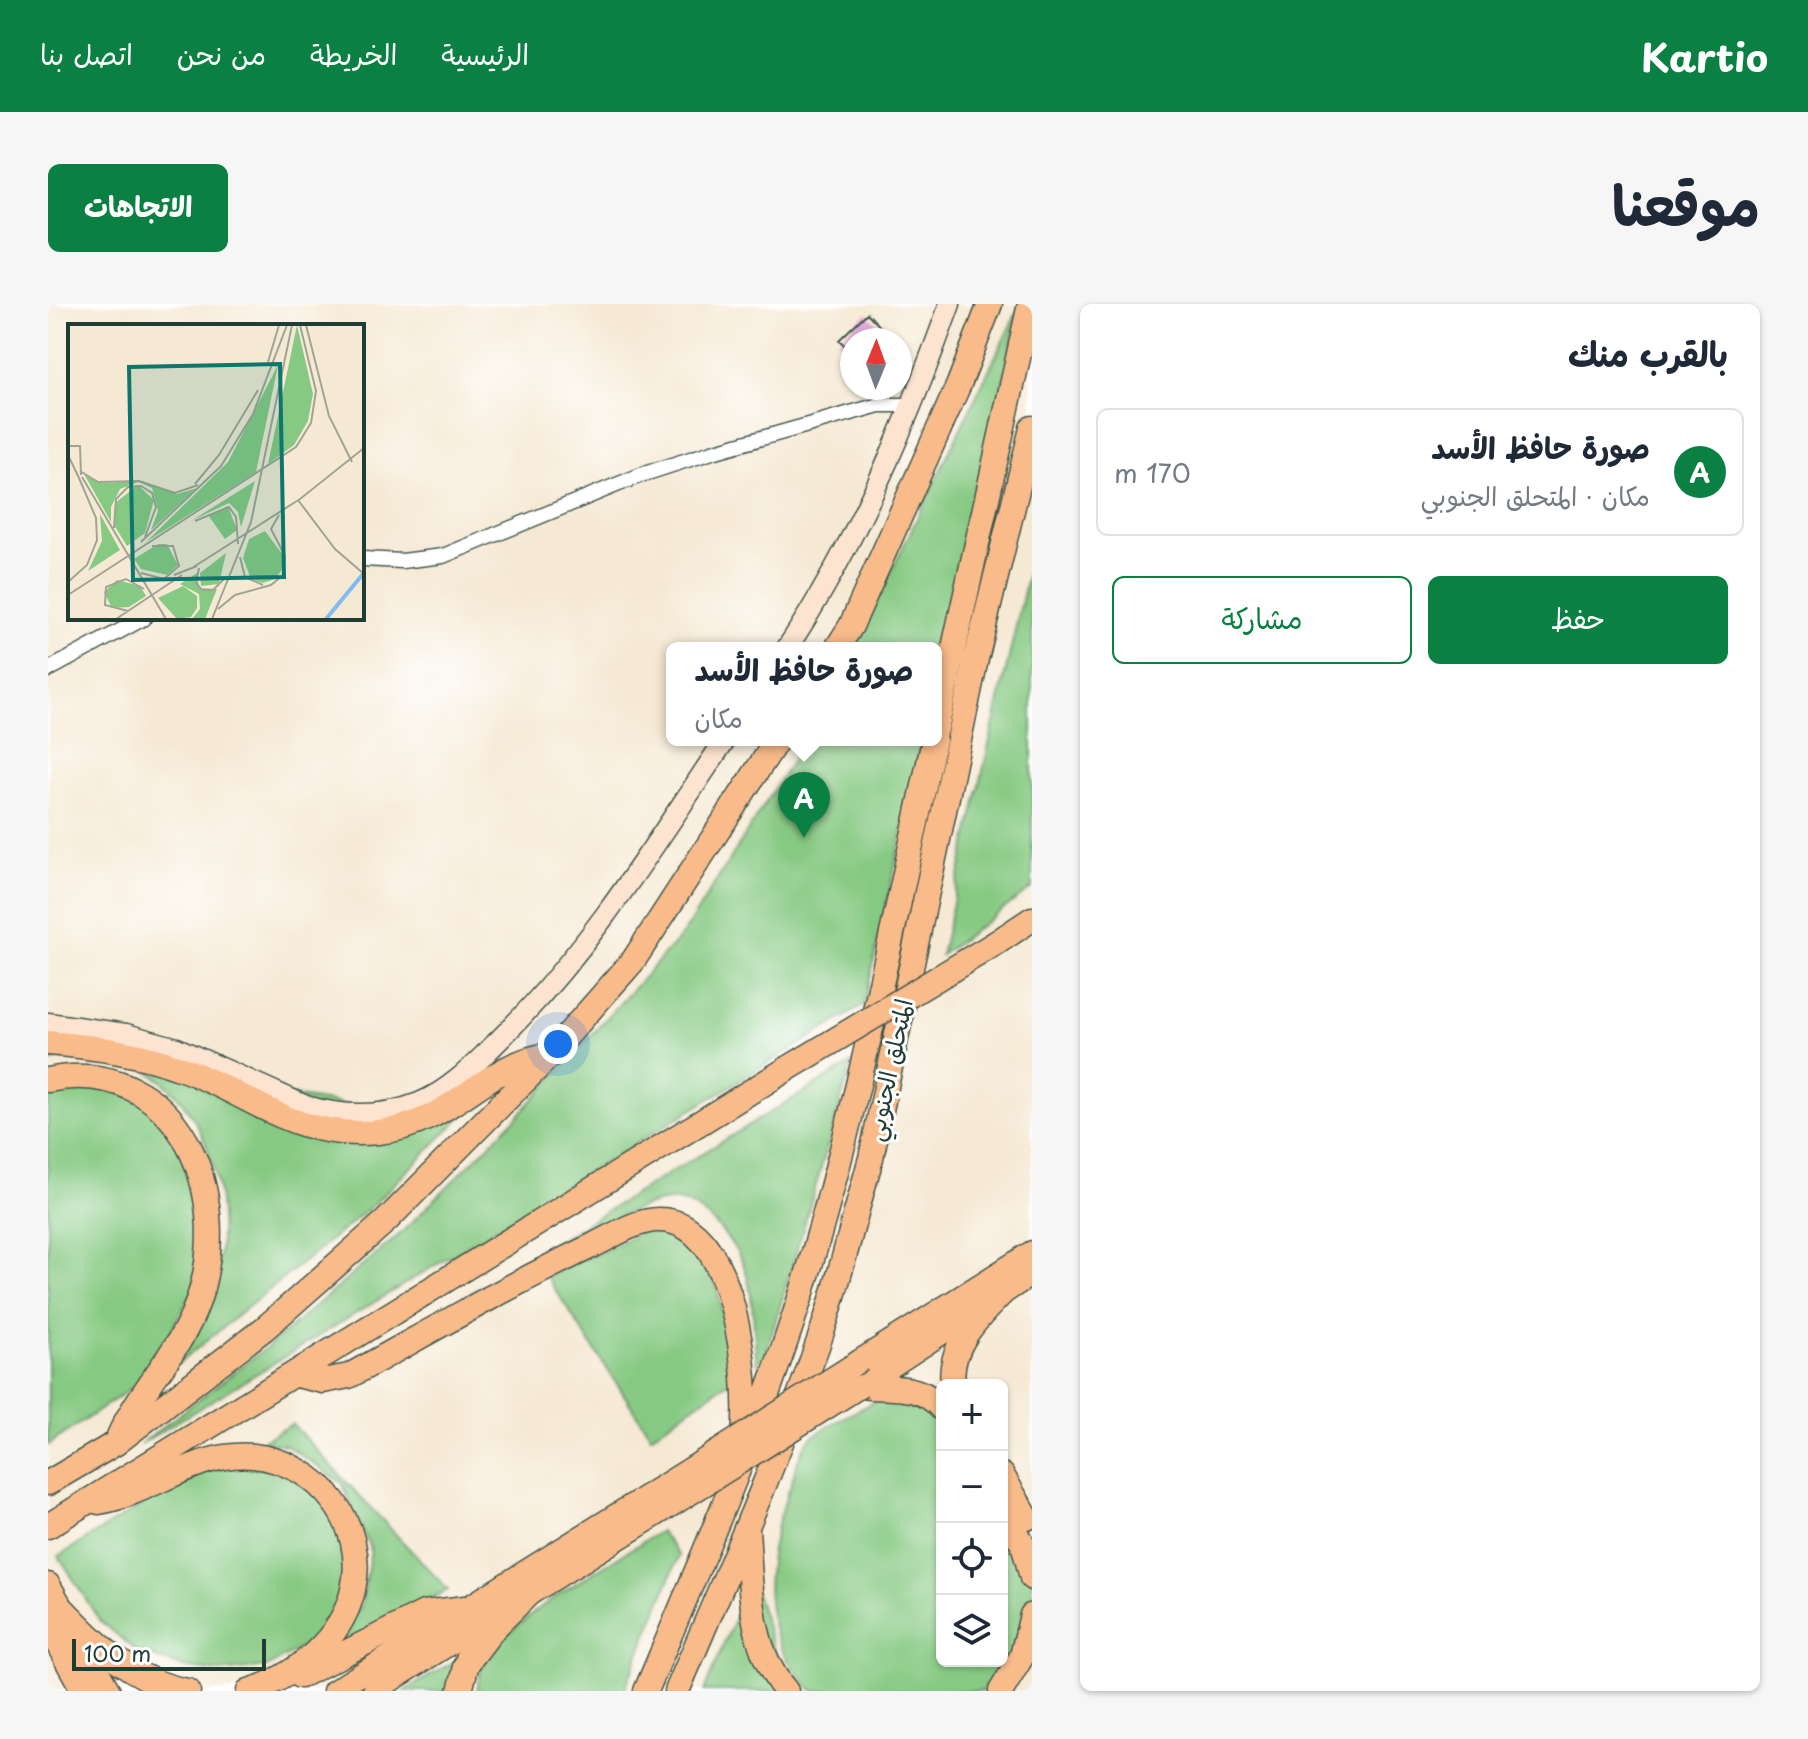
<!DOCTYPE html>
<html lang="ar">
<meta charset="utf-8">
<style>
:root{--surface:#fff;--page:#f6f6f7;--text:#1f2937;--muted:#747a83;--line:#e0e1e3;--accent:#0b8043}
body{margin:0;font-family:"Playpen Sans","Playpen Sans Arabic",sans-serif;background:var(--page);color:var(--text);direction:rtl}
.controls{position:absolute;right:24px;bottom:24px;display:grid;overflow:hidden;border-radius:12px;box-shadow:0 2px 6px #0004}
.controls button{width:72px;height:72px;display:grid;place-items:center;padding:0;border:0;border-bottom:2px solid var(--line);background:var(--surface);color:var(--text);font:40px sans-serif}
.compass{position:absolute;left:792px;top:24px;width:72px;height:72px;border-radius:50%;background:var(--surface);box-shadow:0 2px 6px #0004;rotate:1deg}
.scale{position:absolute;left:24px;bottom:20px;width:194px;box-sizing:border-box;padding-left:8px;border:4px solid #1f3d34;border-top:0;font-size:22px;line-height:28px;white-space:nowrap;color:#1f3d34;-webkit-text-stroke:6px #fff;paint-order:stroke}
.you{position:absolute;left:510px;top:740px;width:28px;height:28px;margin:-20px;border:6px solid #fff;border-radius:50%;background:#1a73e8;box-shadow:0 0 0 12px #1a73e833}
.badge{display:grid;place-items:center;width:52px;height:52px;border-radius:50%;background:var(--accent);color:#fff;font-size:26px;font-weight:700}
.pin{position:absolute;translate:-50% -66px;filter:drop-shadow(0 2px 4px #0008)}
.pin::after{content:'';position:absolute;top:42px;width:28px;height:24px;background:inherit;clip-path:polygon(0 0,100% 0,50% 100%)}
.popup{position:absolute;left:618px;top:338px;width:276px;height:104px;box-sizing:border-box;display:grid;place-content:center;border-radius:12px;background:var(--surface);filter:drop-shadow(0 2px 6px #0005);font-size:26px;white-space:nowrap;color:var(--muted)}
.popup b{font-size:30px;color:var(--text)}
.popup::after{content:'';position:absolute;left:50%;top:100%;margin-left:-16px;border:16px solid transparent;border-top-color:var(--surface)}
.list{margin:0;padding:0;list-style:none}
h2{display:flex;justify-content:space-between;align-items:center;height:104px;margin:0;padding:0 32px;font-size:34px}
h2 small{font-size:26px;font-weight:400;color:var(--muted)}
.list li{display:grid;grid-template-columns:52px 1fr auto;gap:24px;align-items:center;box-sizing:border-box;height:128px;margin:0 16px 16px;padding:0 16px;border:2px solid var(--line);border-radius:12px}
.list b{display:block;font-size:30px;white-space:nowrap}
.list p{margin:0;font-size:26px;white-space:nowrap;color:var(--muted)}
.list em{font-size:26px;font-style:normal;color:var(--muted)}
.actions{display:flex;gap:16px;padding:24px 32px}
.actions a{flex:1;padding:18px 0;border:2px solid var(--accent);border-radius:12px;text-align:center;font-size:28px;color:var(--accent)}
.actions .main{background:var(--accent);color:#fff}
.icon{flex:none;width:44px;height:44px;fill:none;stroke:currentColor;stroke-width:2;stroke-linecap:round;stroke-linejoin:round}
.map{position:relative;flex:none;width:984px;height:1387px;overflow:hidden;direction:ltr;border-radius:12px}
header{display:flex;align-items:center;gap:48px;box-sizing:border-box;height:112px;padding:0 40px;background:var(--accent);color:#fff}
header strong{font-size:38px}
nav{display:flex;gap:44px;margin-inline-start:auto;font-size:28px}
.intro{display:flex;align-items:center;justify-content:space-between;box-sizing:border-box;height:192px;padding:0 48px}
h1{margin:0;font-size:56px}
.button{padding:20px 36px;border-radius:12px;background:var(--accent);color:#fff;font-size:28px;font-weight:700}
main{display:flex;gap:48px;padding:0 48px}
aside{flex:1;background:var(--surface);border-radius:12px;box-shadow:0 2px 6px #0004}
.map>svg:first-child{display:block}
</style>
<header>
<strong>Kartio</strong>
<nav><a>الرئيسية</a><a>الخريطة</a><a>من نحن</a><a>اتصل بنا</a></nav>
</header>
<div class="intro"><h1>موقعنا</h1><a class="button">الاتجاهات</a></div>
<main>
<aside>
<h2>بالقرب منك<small></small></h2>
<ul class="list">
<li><span class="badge">A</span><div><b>صورة حافظ الأسد</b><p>مكان · المتحلق الجنوبي</p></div><em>170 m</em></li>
</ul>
<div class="actions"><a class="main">حفظ</a><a>مشاركة</a></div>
</aside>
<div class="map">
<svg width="984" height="1387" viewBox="0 0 984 1387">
<rect width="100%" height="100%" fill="#fff"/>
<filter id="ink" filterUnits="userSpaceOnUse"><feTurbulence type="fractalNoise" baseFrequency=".0125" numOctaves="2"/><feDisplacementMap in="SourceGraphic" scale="16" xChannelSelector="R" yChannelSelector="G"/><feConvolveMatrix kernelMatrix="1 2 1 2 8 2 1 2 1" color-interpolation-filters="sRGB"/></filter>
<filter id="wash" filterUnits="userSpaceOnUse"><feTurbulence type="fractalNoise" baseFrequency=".006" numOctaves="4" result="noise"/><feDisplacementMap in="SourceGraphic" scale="32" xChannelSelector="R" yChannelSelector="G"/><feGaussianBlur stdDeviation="1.8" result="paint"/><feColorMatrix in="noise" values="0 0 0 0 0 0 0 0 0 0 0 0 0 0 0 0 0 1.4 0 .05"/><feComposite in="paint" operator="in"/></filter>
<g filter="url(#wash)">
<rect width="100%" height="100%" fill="#f6e9d4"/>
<path fill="#86c982" stroke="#52835b" stroke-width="2" d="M971,4l-83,374v-34h-82z
M984,252v332l-91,67z
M757,436h118l-59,265 -725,440 132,-101 129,-110 116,-116 167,-184z
M0,739l170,41 229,37 28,-18 -103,103 -204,166c22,-39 47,-77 52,-122 11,-103 -51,-224 -172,-188z
M804,759l-87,294 -8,6c-4,-31 -2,-72 -15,-102 -11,-22 -40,-58 -65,-60 -43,-3 -121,51 -159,72 -29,15 -58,30 -87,44z
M42,771l78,39 34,97 -9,79 -39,73 -21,24 -85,58v-363z
M609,921l53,28 25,124 -84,59 -104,-159z
M848,1086l46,17v254h60v-159l30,54v65l-43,70h-176c-61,-58 -50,-132 -23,-204 5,-13 8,-33 17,-45 7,-11 73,-43 89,-52z
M244,1120l156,166 -120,61 33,-45 10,-56 -29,-67 -56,-38 -25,-4z
M167,1156l62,4 51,31 21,55 -7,50 -29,41 -46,26 -48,5 -36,-5 -45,-15 -39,-32 -40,-64z
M612,1227l19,25 -55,135h-147c1,-12 4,-25 11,-35 27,-41 128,-97 172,-125z
M703,1275l37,112h-84z
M420,1349l-10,38h-54z"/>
<g id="blocks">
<path fill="#dfa0d5" d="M819,9l26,27h-41v12l-13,-12z"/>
</g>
</g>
<g filter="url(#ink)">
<use href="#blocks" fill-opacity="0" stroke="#3f574c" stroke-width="2"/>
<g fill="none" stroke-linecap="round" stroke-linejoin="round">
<g stroke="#3f574c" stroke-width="17">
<path id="street" d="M314,255l40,2 41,-5 198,-81 71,-23 167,-47h34
M0,366l96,-52"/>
</g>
<g stroke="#3f574c" stroke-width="23">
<path id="secondary" d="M739,344c70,-106 120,-225 163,-344
M0,719l78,11 51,14 129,58c38,11 75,12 113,-3 32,-13 56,-39 80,-63 90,-89 156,-196 226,-300"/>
</g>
<g stroke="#3f574c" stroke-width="25">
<path id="primary" d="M813,1056l171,-108
M813,1082l171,-112
M286,1387l356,-222
M326,1387l330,-206"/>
</g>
<g stroke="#3f574c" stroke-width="27">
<path id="highway" d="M789,344l14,-22 108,-242 31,-80
M888,425l94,-425
M948,639l36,-24
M0,739c47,4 93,10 137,27 70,27 112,70 193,62 74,-7 104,-67 169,-77
M0,776c133,-26 187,117 149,224 -17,48 -57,85 -78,132
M249,1071l26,6 26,-5c80,-44 160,-91 243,-130 19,-9 45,-27 68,-26 76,1 90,161 84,215
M905,1081c-6,-39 27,-70 53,-96
M813,1082c31,4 59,-4 81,23
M954,1171l25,43
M0,1179l68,-40 149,-115 121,-107 164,-166 83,-94 144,-221
M51,1198c54,-9 98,-52 155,-46 64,7 114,68 99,134 -11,49 -58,87 -104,101
M954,1201l22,42 8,31
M0,1222l739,-457
M699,1225c4,55 1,118 39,162
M0,1281l60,106
M12,1302c37,39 73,76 128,85
M0,1322l36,65
M417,1362l29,-38 34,-34
M252,1372l124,-63 41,-5
M412,1387l10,-40
M598,1387c56,-132 113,-263 156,-399 56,-181 91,-368 132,-552
M629,1387c51,-120 104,-239 146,-362 18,-56 32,-114 48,-171l105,-499 56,-231
M953,1387l21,-35 10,-41"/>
</g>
<use href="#street" stroke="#fff" stroke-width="14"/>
<use href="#secondary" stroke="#fde4d1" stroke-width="20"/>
<use href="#primary" stroke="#fabb8b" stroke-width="22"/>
<use href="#highway" stroke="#fabb8b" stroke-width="24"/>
<g stroke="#3f574c" stroke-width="25" stroke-linecap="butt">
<path id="primary-bridge" d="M642,1165l171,-109
M656,1181l157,-99"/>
</g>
<g stroke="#3f574c" stroke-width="27" stroke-linecap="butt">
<path id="highway-bridge" d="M739,765l209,-126"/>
</g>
<use href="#primary-bridge" stroke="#fabb8b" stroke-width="22"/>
<use href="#highway-bridge" stroke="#fabb8b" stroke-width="24"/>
</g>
</g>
<g text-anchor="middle" stroke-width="6" stroke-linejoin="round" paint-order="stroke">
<g font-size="24" fill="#1f3d34" stroke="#fff">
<text transform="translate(842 766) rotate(-78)" y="8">المتحلق الجنوبي</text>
</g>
</g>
<g transform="translate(20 20)">
<rect width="296" height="296" fill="#f6e9d4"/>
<path d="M229,1l16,69 -5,27 -14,24 -26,19zM210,41l-22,107 -110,70 82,-80zM16,150l18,9 40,-2 35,13 20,-6 -46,42 7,-19 -6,-23 -14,-6 -18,7 -9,18v15zM187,157l-14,46 -3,-15 -9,-9 -38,18zM70,161l16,15 -9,33 -18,13 -13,-21 1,-22zM160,182l9,24 -12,9 -17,-24zM32,190l20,36 -32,21 14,-30zM197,207l18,24 1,12 -9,12 -12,4 -12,-4 -8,-21 6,-19zM90,220h9l11,21 -11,10 -26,-6 -7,-10zM158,229l-7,31 -18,2 -1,-13zM129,249l2,15 18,1 -12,30h-13l8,-10 -1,-15 -19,-10zM49,256l23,6 6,10 -17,11 -17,1 -8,-16zM115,262l14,10v12l-6,9 -14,2 -19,-21z" fill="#86c982"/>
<path fill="none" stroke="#81bbf2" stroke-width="4" d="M258,295l37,-45"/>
<path fill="none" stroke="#a0a494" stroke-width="2" d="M238,1l23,91 23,46M200,38l11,-37M0,122h12l1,29M0,131l11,23M12,147l18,11 41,-1 36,12 23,-8M14,153l84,142M127,160l24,-29 39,-65M230,176l37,49 29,25M127,197l34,-14 7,10 2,27M46,204l2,-29 12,-12 13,-1 11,7 4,14 -11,30M73,218l80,-76 32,-52 34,-89M172,233l5,20 18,8M124,244l108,-69 64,-51M131,244l-3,15 6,7h11l11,-11M73,249l23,6 15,-13 -6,-20h-21M106,251l23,-9M0,258l19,-17 10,-25 -1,-22 -17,-40M0,271l228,-148 15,-24 5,-32 -16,-66M150,285l17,-14 36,-10 12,-10 2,-19 -14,-27 8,-14M60,287l-23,-6 1,-18 20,-8 18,10M48,295l66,-44M144,295l39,-97 41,-197"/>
<path fill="#0f766e" fill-opacity="0.15" stroke="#0f766e" stroke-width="4" d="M212,40l4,213 -151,3 -4,-213z"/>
<rect width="296" height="296" fill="none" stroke="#1f3d34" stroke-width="4"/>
</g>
</svg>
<div class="controls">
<button>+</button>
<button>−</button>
<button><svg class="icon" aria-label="locate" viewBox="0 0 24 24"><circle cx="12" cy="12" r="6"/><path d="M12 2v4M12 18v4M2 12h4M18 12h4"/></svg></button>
<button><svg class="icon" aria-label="layers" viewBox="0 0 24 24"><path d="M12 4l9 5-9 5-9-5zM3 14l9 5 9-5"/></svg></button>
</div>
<svg class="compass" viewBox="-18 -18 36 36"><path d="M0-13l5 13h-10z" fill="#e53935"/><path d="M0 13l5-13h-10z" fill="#747a83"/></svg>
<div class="scale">100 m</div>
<div class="you"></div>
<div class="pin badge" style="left:756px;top:534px">A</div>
<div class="popup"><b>صورة حافظ الأسد</b>مكان</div>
</div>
</main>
